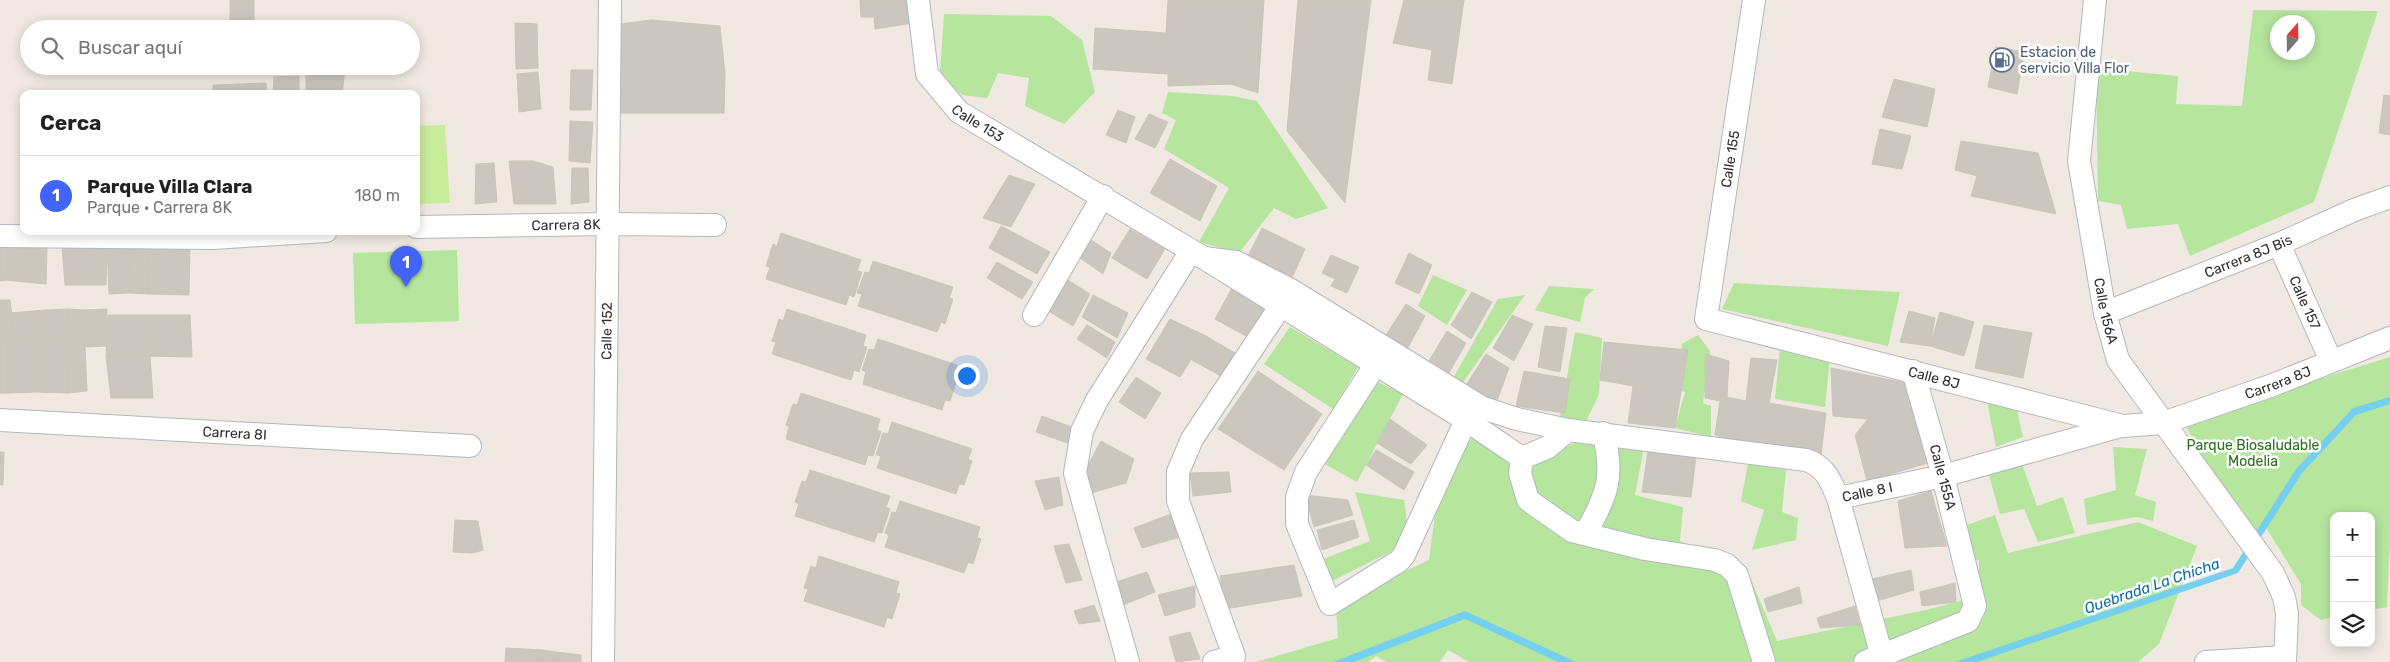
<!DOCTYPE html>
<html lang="es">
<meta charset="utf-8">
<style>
:root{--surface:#fff;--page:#f6f6f6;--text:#222;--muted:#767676;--line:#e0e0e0;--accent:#4264fb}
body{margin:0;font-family:Rubik,sans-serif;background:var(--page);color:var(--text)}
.controls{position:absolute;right:15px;bottom:15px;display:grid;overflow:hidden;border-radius:10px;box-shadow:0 2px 12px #0003}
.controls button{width:45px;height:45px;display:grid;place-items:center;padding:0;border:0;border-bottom:1px solid var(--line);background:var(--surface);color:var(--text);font:25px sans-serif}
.compass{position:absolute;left:2270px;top:15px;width:45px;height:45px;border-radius:50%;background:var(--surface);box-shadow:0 2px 12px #0003;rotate:20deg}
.you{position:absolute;left:966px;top:375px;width:18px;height:18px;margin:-12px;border:4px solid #fff;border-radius:50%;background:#1a73e8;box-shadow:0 0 0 8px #1a73e833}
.badge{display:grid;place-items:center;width:32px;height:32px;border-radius:50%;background:var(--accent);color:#fff;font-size:16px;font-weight:700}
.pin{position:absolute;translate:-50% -41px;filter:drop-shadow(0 1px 2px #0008)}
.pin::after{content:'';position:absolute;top:26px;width:18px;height:15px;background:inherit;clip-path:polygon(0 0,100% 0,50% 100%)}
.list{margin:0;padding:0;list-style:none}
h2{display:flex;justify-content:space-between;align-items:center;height:65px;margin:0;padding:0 20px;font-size:21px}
h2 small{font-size:16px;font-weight:400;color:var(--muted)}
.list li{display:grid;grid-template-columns:32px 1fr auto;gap:15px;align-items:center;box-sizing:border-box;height:80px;padding:0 20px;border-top:1px solid var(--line)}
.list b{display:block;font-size:19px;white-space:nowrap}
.list p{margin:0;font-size:16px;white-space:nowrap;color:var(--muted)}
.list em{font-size:16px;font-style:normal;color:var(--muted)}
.icon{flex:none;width:28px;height:28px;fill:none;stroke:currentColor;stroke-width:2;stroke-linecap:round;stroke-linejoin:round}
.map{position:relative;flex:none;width:2390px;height:662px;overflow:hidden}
.search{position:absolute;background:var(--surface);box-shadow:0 2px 12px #0003;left:20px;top:20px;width:400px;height:55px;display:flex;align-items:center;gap:12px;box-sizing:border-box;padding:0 18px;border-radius:28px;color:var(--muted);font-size:19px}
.panel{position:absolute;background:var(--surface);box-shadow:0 2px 12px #0003;left:20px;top:90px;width:400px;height:145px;border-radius:10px}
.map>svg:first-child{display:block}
</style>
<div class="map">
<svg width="2390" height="662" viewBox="0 0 2390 662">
<rect width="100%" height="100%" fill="#efe9e1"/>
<path fill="#b6e59e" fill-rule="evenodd" d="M2253,10l125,1 -64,191 -124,54 -12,-32 -51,5 -6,-24 -23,-4 -2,-133 82,8 -2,28 66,2zM2278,22h30v30h-30z
M944,14l107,2 31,24 13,52 -31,32 -39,-18 4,-28 -31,-5 -11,25 -25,-3 -22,-21z
M1168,92l65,4 24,5 71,107 -32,11 -22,-11 -35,45 -40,-11 30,-54 -65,-39 12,-29 -14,-7z
M457,250l2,71 -104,3 -2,-71z
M1433,275l34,15 -20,35 -29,-19z
M1734,283l166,9 -12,54 -166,-37z
M1549,286l45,3 -9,9 -5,24 -45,-12z
M1525,295l-64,90 -9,-5 46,-81z
M1290,327l68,40 -25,42 -69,-45z
M1575,332l27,6 -3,56 -13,28 -27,-1z
M1698,335l12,16 -7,52 8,3v31l-36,-9 10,-36 -9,-3 6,-45z
M1780,347l50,10 -5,50 -50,-8z
M2390,357v186l-3,64 -16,3v-94h-37v101l-13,3 -20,-15v-21l-36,-58 -18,26 -61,-126 88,-33z
M1376,381l27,13 -46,88 -36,-20z
M1986,396l30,10 7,31 -27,10z
M1476,434l59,27 44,-20 65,6 -9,48 48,12 -3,34 67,29 30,71 149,-31 53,-14v-36l-6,1 -9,-35 31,-11 13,38 130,-31 59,24 -38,98 -21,18h-669l-21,-12 -8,12h-53l-11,-6 -8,6h-112l82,-24 -2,-34 93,-44 11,-83z
M2113,447l34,2 -12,46 21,7 -3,19 -16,-4 -50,8 -3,-26 32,-9z
M1748,464l38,6 -4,42 16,6 -2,22 -44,10 12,-40 -23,-9z
M2022,464l15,42 26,-9 12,36 -37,9 -14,-33 -24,5 -12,-42z
M1355,492l49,8 6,42 -78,39 -9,-22 47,-18z"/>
<path fill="#c9ec9a" d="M445,125l5,78 -34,1v-78z"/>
<path fill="#75cff0" d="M2390,397v7l-34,11 -54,58 -64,100 -261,89h-22l278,-94 63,-99 57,-61z
M1465,611l111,51h-18l-93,-43 -111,43h-21z"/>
<path fill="#cbc7bf" stroke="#cbc5ba" d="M230,0h24v29h-24z
M860,0h50l3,23 -38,6 -1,-12h-13z
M1168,0h96l-6,93 -27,-9 -63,2v-12l-75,-5 2,-41 71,5z
M1298,0h73l-26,203 -58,-72z
M1404,0h60l-12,84 -24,-4 4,-30 -39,-7z
M651,20l69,6 5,48 -1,39h-105l1,-89z
M515,23l22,1 1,44 -22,1z
M1996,47l28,5 -7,42 -29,-7z
M211,66h42v4l-42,1z
M345,70l-3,24h-36v-19z
M571,70h22l-2,40h-21z
M538,72l3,37 -22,3 -2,-38z
M299,76v18h-26l1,-17z
M1894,79l41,10 -8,38 -45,-10z
M266,83l1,11h-54v-9z
M2384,95l6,1v39l-11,-2z
M1118,110l17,7 -9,26 -20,-8z
M1149,114l19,8 -13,26 -20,-9z
M570,121l23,1 -3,41 -21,-2z
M1880,129l31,7 -9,33 -30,-5z
M1961,141l77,12 18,61 -85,-18 6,-20 -22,-6z
M1170,159l47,27 -17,35 -50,-28z
M509,161h24l20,6 3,37h-42z
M494,163l3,39 -22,2 1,-40z
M572,168h16l1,34 -18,2z
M1009,175l26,9 -24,43 -28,-9z
M1001,226l49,26 -13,22 -48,-26z
M1262,228l43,21 -14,31 -45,-20z
M1130,229l35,20 -18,30 -35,-21z
M781,233l80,27 -4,11 5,1 -8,25 -5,-2 -3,10 -80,-26 4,-12 -4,-1 7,-22 4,2z
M1085,236l26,17 -8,21 -30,-21z
M0,243l8,1 -2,36 -6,1z
M85,243l22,1 -1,41h-20z
M85,243l1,42h-21l-3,-40z
M8,244l20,2 -3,36 -19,-2z
M107,244l21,1 2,48 -21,1z
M128,245l21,1 -1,48 -18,-1z
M28,246h19l-1,38 -21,-2z
M149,246l41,1 -1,48 -41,-1z
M1409,253l23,12 -13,29 -24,-11z
M1331,255l28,12 -12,26 -16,-7 4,-7 -13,-6z
M873,261l80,26 -4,11 4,1 -8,25 -4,-2 -4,10 -79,-26 4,-12 -5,-1 8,-21 4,1z
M997,262l36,20 -11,17 -35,-21z
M1063,277l27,17 -17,32 -31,-19z
M1232,288l42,23 -17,31 -42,-23z
M1472,292l20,10 -21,37 -20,-14z
M1093,295l35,18 -11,25 -35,-21z
M0,300h10l5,42 -15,-1z
M1406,304l19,12 -20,37 -22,-13z
M68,309l17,1v37l-16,-4z
M68,309l1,34 -22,1 -1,-34z
M107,309l-1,37 -21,1v-37z
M787,309l79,26 -3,11 4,1 -8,25 -5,-2 -3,10 -79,-26 4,-12 -4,-1 7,-22 4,2z
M46,310l1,34 -32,-2 -5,-29z
M1909,311l26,7 -5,28 -30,-4z
M1940,312l34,10 -10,34 -34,-10z
M108,315h44l-2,41 -44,1z
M152,315h38l2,42 -42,-1z
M1512,315l21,9 -19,37 -21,-13z
M1170,319l36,17 -26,41 -34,-18z
M1087,325l28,17 -8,16 -30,-19z
M1984,325l48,8 -9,45 -48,-10z
M1545,326l22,2 -7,44 -22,-5z
M1447,331l19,12 -20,35 -20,-12z
M1206,336l34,20 -12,24 -36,-20z
M878,339l79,26 -3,10 4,2 -8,24 -5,-1 -3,10 -79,-26 3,-12 -4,-2 7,-21 5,1z
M0,341l7,1 1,51h-8z
M7,342l30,1v49l-29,1z
M1604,342l84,8 -13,78 -47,-5 5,-37 -33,-6z
M37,343h32l-1,50 -31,-1z
M69,343l16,4 2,44 -19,2z
M1486,354l23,14 -14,38 -30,-19z
M1706,354l23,7 -2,36 19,4 5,-43 26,2 -8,43 57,10 -5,42 -88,-15 -18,-5 5,-34 -15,-3z
M150,356l3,42h-42l-5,-41z
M1831,368l75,15 22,80 -61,18 -12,-46 13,-16 -35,-3z
M1258,371l64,43 -38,56 -66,-41z
M1524,371l46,8 -5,34 -49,-7z
M1136,377l25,16 -16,26 -26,-17z
M801,393l79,26 -3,11 4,2 -8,24 -5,-1 -3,10 -79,-26 3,-12 -3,-2 7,-21 4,1z
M1042,416l32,12 -6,15 -32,-11z
M1390,419l37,26 -16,19 -34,-21z
M892,422l80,27 -4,10 4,2 -8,24 -5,-1 -3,10 -79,-26 4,-12 -5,-1 7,-22 5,1z
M1101,441l33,18 -8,24 -35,10 -4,-26z
M1376,450l38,22 -10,18 -38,-25z
M1648,451l48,5 -5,41 -49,-5z
M0,452h4l-1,33h-3z
M810,470l80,26 -4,11 4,2 -8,24 -4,-1 -4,10 -79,-26 4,-12 -4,-2 7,-21 4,1z
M1229,472l2,20 -38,4 -3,-23z
M1059,477l4,28 -18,5 -10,-29z
M1931,491l16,55 -42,2 -7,-47z
M1305,495l43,5 5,15 -39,12z
M900,501l80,26 -3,11 4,1 -8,25 -5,-2 -4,11 -79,-26 4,-12 -4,-2 7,-21 4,1z
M1171,514l9,23 -38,11 -8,-20z
M455,520l23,1 5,29 -10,3 -20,-1z
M1354,520l5,17 -37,13 -5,-20z
M1069,544l13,36 -16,3 -12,-37z
M819,556l80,26 -3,11 4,1 -8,25 -5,-2 -3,10 -80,-26 4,-12 -4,-1 7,-22 5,2z
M1294,565l8,31 -77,13 -5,-33z
M1911,570l3,20 -37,11 -5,-22z
M1147,572l8,20 -32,13 -7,-23z
M1955,583l1,19 -34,4 -2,-14z
M1195,586v21l-30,9 -7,-21z
M1799,587l3,16 -34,9 -4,-13z
M1094,605l6,16 -21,3 -5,-13z
M1855,606l5,19 -40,3 -3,-10z
M1190,632l10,27 -24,3 -7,-25z
M506,648l37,2v12h-38z
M543,650l13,2v10h-13z
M556,652l25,3v7h-25z"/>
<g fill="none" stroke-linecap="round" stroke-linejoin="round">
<g stroke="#b4b7c1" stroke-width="24">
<g id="street">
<path id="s1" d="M918,0l9,74 32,38 245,146 262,162 56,38"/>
<path id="s2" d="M1754,0l-48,319 417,107 40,-3 110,-38 117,-47"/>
<path id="s3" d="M2095,0l-16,161 26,152 13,47 155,213 11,24 3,16 -2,49"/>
<path id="s4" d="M416,227l192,-3 107,1"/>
<path d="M0,236l213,2 113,-7"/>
<path id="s5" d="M2279,244l52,117"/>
<path d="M1204,258l32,4 55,28 192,118 34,11 51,11 238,30c20,7 24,20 32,38l44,158"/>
<path id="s6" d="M2105,313l174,-69 75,-34 36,-13"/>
<path d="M1034,315l69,-119"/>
<path d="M1376,364l-70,108 -9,25v27l33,80 69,-43 5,-6 62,-135"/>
<path id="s7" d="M0,420l470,26"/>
<path d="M1522,458l-2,15 8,27 44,31 73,18 70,11 12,5 10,10 27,87"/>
<path d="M1522,458l26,-11 20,-17"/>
<path id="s8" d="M1838,498l105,-22 178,-50"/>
<path d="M1585,534c22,-38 30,-58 18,-101"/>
<path id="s9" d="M603,662l7,-662"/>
<path d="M1128,662l-53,-189 7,-42 15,-31 94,-149"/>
<path d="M1214,662l20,-6 -56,-155v-29l14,-33 96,-144"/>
<path d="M1865,662l103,-41 7,-15 -32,-130 -30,-105"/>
<path d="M2206,662l79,-5"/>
</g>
</g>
<use href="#street" stroke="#fff" stroke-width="22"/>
</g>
<defs>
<g id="fuel-ring" transform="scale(1.25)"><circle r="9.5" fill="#fff" stroke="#5c6f8a" stroke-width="1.5"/><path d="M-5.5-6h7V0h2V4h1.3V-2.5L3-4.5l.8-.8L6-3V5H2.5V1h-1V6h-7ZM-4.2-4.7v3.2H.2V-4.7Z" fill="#5c6f8a"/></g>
</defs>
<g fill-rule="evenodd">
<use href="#fuel-ring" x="2002" y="60"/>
</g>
<g text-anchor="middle" stroke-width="5" stroke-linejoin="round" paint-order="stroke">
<g font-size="14" fill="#4e5e75" stroke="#fff" text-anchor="start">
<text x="2020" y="57">Estacion de<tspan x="2020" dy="16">servicio Villa Flor</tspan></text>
</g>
<g font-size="14" fill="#2e2e2e" stroke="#fff">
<text dy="5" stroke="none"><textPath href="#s1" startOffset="146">Calle 153</textPath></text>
<text transform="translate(1730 159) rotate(-81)" y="5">Calle 155</text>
<text dy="5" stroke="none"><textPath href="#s4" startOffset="150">Carrera 8K</textPath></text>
<text dy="5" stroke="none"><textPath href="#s6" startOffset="154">Carrera 8J Bis</textPath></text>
<text dy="5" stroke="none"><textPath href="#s5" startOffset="64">Calle 157</textPath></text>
<text dy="5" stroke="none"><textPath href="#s3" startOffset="314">Calle 156A</textPath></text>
<text dy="5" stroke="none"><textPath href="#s9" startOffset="331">Calle 152</textPath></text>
<text dy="5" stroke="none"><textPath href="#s2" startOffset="558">Calle 8J</textPath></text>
<text dy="5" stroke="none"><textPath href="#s2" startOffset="915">Carrera 8J</textPath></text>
<text dy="5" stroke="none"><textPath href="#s7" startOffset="235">Carrera 8I</textPath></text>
<text transform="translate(1943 477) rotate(75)" y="5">Calle 155A</text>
<text dy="5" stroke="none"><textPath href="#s8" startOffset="30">Calle 8 I</textPath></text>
</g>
<g font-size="14" fill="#2c6e1b" stroke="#fff">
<text x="2253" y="450">Parque Biosaludable<tspan x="2253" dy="16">Modelia</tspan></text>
</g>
<g font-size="15" font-style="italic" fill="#0d6fa3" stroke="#fff">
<text transform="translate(2152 586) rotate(-19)" y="5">Quebrada La Chicha</text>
</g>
</g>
</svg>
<div class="controls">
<button>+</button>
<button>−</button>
<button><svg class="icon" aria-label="layers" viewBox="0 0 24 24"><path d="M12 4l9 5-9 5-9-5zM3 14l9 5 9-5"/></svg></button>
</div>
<svg class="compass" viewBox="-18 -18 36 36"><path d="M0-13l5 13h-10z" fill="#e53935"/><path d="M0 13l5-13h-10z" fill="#767676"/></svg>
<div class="you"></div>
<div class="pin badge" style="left:406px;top:287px">1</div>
<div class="search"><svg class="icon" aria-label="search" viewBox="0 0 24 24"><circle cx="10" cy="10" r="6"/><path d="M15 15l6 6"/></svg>Buscar aquí</div>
<section class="panel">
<h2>Cerca<small></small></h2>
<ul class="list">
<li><span class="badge">1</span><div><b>Parque Villa Clara</b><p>Parque · Carrera 8K</p></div><em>180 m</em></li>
</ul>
</section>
</div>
